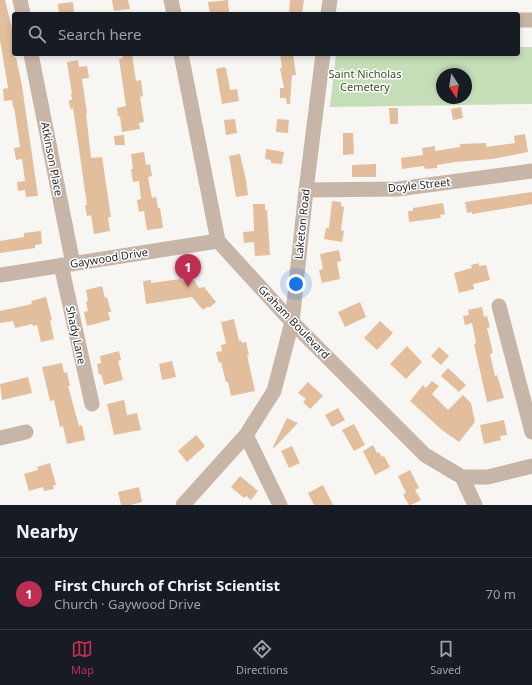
<!DOCTYPE html>
<meta charset="utf-8">
<style>
:root{--surface:#171b24;--page:#242831;--text:#f1f3f6;--muted:#9ea1a6;--line:#363941;--accent:#be2e53}
body{margin:0;font-family:"Noto Sans",sans-serif;background:var(--page);color:var(--text)}
.compass{position:absolute;left:436px;top:68px;width:36px;height:36px;border-radius:50%;background:var(--surface);box-shadow:0 2px 6px #0003;rotate:168deg}
.you{position:absolute;left:296px;top:284px;width:14px;height:14px;margin:-10px;border:3px solid #fff;border-radius:50%;background:#1a73e8;box-shadow:0 0 0 6px #1a73e833}
.badge{display:grid;place-items:center;width:26px;height:26px;border-radius:50%;background:var(--accent);color:#fff;font-size:13px;font-weight:700}
.pin{position:absolute;translate:-50% -33px;filter:drop-shadow(0 1px 2px #0008)}
.pin::after{content:'';position:absolute;top:21px;width:14px;height:12px;background:inherit;clip-path:polygon(0 0,100% 0,50% 100%)}
.list{margin:0;padding:0;list-style:none}
h2{display:flex;justify-content:space-between;align-items:center;height:52px;margin:0;padding:0 16px;font-size:17px}
h2 small{font-size:13px;font-weight:400;color:var(--muted)}
.list li{display:grid;grid-template-columns:26px 1fr auto;gap:12px;align-items:center;box-sizing:border-box;height:72px;padding:0 16px;border-top:1px solid var(--line)}
.list b{display:block;font-size:15px;white-space:nowrap}
.list p{margin:0;font-size:13px;white-space:nowrap;color:var(--muted)}
.list em{font-size:13px;font-style:normal;color:var(--muted)}
.icon{flex:none;width:22px;height:22px;fill:none;stroke:currentColor;stroke-width:2;stroke-linecap:round;stroke-linejoin:round}
.map{position:relative;flex:none;width:532px;height:505px;overflow:hidden}
.search{position:absolute;background:var(--surface);box-shadow:0 2px 6px #0003;left:12px;right:12px;top:12px;height:44px;display:flex;align-items:center;gap:10px;box-sizing:border-box;padding:0 14px;border-radius:4px;color:var(--muted);font-size:15px}
.sheet{height:124px;background:var(--surface)}
nav{display:flex;justify-content:space-around;align-items:center;box-sizing:border-box;height:56px;border-top:1px solid var(--line);background:var(--surface);font-size:11px;color:var(--muted)}
nav a{display:grid;justify-items:center;gap:2px}
nav .on{color:var(--accent)}
.map>svg:first-child{display:block}
</style>
<div class="map">
<svg width="532" height="505" viewBox="0 0 532 505">
<rect width="100%" height="100%" fill="#f8f6f3"/>
<path fill="#c5deb8" fill-rule="evenodd" d="M518,47h14v57l-202,3 6,-53h182zM442,74h24v24h-24z"/>
<path fill="#e2be9d" d="M0,0h5l7,29 2,9v20l2,-1 6,29 16,110 -12,1 -1,-7 -7,1 -1,-9 8,-1 -3,-22 -6,1 -2,-12 6,-1 -6,-40h-1l-1,-7 -8,1 -1,-12 5,-1 -8,-48z
M112,0h16l2,9 -16,2z
M228,0l1,12h-4v2h-15l-2,-12z
M290,0h14l-2,14h-13z
M73,2l1,11 -15,1 -1,-10z
M122,54h10l4,27 5,-1 2,16 -3,1 4,25 -5,1 1,6 -18,3 -2,-16 -2,1 -1,-9 9,-2 -7,-47 4,-1z
M280,54h13l3,21h-4l-2,29h-3l-1,-6h-6v-10h4l-4,-20h2z
M78,60l1,7 8,-1 2,12 -7,1 5,34h-1l5,45 11,-1 9,60h-3l2,14 -16,3 -3,-19 -4,1 -2,-11h2l-8,-56 -6,-41 -3,1 -1,-9h3l-1,-6h1l-5,-32z
M224,67l1,1h1l4,22 7,-1 2,12 -17,3 -6,-35z
M461,107l2,11 -10,2 -2,-11z
M389,108h9v16h-8z
M235,119l2,14 -11,2 -2,-15z
M277,119l12,1 -1,13 -12,-1z
M343,133h10l1,21 -11,1z
M525,134l3,18 -36,7 -37,3 -18,3v3l-12,1 -1,-3 -22,3 -1,-11 22,-3 -1,-7 13,-2v5l25,-4v-3l26,-1v4l29,-4 -1,-7z
M124,135l1,10h-10l-1,-9z
M266,149l18,3 -2,12 -11,-1v-3l-6,-1z
M144,152l2,13 4,-1 2,12 -4,1 4,21 4,-1 2,11h2l3,20 -16,2 -3,-19 -5,1 -2,-12 4,-1 -2,-18 -6,1 -2,-13h2l-2,-15z
M240,154l6,26 2,15 -12,2 -7,-41z
M376,164v13h-24v-12z
M532,192v12l-60,10v-2l-5,1 -2,-11z
M332,201l9,1v4l3,1 -3,23 3,1 -2,11 -18,-3 2,-11h3z
M443,203l2,11 -5,1 1,3 -32,4 -1,-11h5v-3z
M253,204h12v6h2l3,45 -15,1 -1,-14 -10,1 -1,-11 11,-1z
M41,231l1,13 -7,1v3l-35,5v-12l24,-4v-4z
M339,250l2,11 -4,1 3,17 -18,4 -3,-13 4,-1 -3,-15z
M479,263v3l7,-1 4,15 -17,4 1,5 -15,4 -5,-20 18,-5 -1,-3z
M181,279l1,2 7,-2 5,1 5,8 5,-1 12,15 -6,5h-3l-4,3 -11,-13 -46,7 -3,-23 8,-1v3z
M102,286l3,12 2,-1 4,15h-3l2,8 -23,6 -3,-14 4,-1 -2,-9 2,-1 -2,-11z
M46,297l6,23 -2,1 4,18 -13,3 -4,-17 -4,1 -1,-2 -17,4 -2,-7 -13,2v-12l32,-7 -1,-3z
M360,302l6,15 -21,10 -7,-15z
M482,307l2,10 3,-1 3,11 -3,1 6,25 -3,1 5,22 2,-1 7,23 -17,4 -13,-58 2,-1 -4,-20 -7,2 -2,-9 6,-1 -1,-5z
M234,319l5,22 2,-1 1,3 4,-1 3,13h-2l8,36 -24,5 -3,-14h-2l-5,-20 -2,1 -3,-11 6,-1 -1,-6 5,-1 -5,-22z
M380,321l13,12 -16,17 -13,-12z
M407,346l15,16 -16,17 -16,-15z
M439,347l10,9 -8,9 -10,-9z
M119,351l2,9 -3,1 5,19 -19,5 -3,-11 -2,1 -2,-11 4,-1 -1,-7z
M172,361l4,16 -14,3 -3,-16z
M62,363l2,10 3,-1 3,14h-2l11,40 3,-1 3,15 -18,4 -4,-18 -3,1 -6,-27 -4,1 -8,-34z
M448,368l18,17 -7,7 -18,-16z
M28,377l4,16 -30,7 -2,-16z
M432,381l7,5 -7,8 16,16 15,-15 8,8 4,19 -16,20 -17,-12 -32,-29 13,-16 3,3z
M308,382l15,14 -13,13 -7,-7 3,-3 -8,-6z
M124,400l3,15 10,-2 4,17 -27,5 -7,-31z
M338,408l7,12 -13,7 -7,-12z
M287,418l11,5 -24,25 -1,-1z
M504,420l3,15 -7,1 1,4 -17,4 -4,-19z
M354,424l11,21 -11,6 -12,-21z
M196,435l9,11 -18,16 -9,-11z
M373,445l4,8 2,-1 3,5 2,-1 6,11 -15,8 -12,-24z
M292,446l8,17 -11,5 -8,-17z
M50,463l6,22h-3l1,4 -10,2 -1,-4 -14,4 -5,-17 14,-4 -1,-3z
M410,470l9,18 -4,2 6,10 -10,5h-2l-6,-10 3,-2 -8,-17z
M240,476l18,15 -7,9 -5,-4 -2,2 -13,-11z
M323,485l10,20h-19l-6,-12z
M139,487l3,15 -11,3h-10l-3,-13z"/>
<g fill="none" stroke-linecap="round" stroke-linejoin="round">
<path stroke="#c7b5a8" stroke-width="15" d="M20,0l3,14
M171,0l3,14
M328,14l2,-14
M518,20h14
M31,54l42,210
M181,54l37,187 74,81 133,133 37,22h26l44,-11
M306,190l92,-1 134,-18
M61,265l31,139
M0,275l218,-34
M499,306l33,126
M246,435l34,70
M0,438l26,-6
M462,477l13,28
M183,505l63,-70 28,-44 18,-69 14,-132 17,-136"/>
</g>
<g text-anchor="middle" stroke-width="3" stroke-linejoin="round" paint-order="stroke">
<g font-size="11" fill="#34551e" stroke="#fff">
<text x="365" y="78">Saint Nicholas<tspan x="365" dy="13">Cemetery</tspan></text>
</g>
<g font-size="11" fill="#292827" stroke="#fff">
<text transform="translate(52 159) rotate(79)" y="4">Atkinson Place</text>
<text transform="translate(419 185) rotate(-6)" y="4">Doyle Street</text>
<text transform="translate(302 224) rotate(-84)" y="4">Laketon Road</text>
<text transform="translate(109 258) rotate(-9)" y="4">Gaywood Drive</text>
<text transform="translate(294 322) rotate(46)" y="4">Graham Boulevard</text>
<text transform="translate(76 335) rotate(78)" y="4">Shady Lane</text>
</g>
</g>
</svg>
<svg class="compass" viewBox="-18 -18 36 36"><path d="M0-13l5 13h-10z" fill="#e53935"/><path d="M0 13l5-13h-10z" fill="#9ea1a6"/></svg>
<div class="you"></div>
<div class="pin badge" style="left:188px;top:287px">1</div>
<div class="search"><svg class="icon" aria-label="search" viewBox="0 0 24 24"><circle cx="10" cy="10" r="6"/><path d="M15 15l6 6"/></svg>Search here</div>
</div>
<section class="sheet">
<h2>Nearby<small></small></h2>
<ul class="list">
<li><span class="badge">1</span><div><b>First Church of Christ Scientist</b><p>Church · Gaywood Drive</p></div><em>70 m</em></li>
</ul>
</section>
<nav>
<a class="on"><svg class="icon" aria-label="map" viewBox="0 0 24 24"><path d="M3 6l6-2 6 2 6-2v14l-6 2-6-2-6 2zM9 4v14M15 6v14"/></svg>Map</a>
<a><svg class="icon" aria-label="directions" viewBox="0 0 24 24"><path d="M12 3l9 9-9 9-9-9zM9 14v-3h6M13 9l2 2-2 2"/></svg>Directions</a>
<a><svg class="icon" aria-label="saved" viewBox="0 0 24 24"><path d="M7 4h10v16l-5-4-5 4z"/></svg>Saved</a>
</nav>
